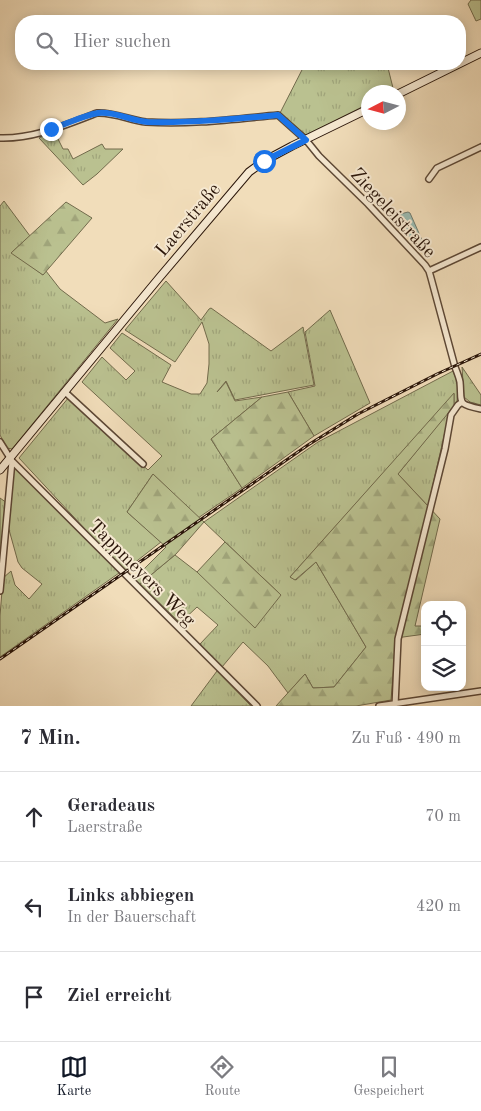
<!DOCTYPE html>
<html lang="de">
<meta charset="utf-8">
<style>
:root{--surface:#fff;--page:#f7f7f7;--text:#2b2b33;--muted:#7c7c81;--line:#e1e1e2;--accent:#111827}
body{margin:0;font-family:"Old Standard TT",serif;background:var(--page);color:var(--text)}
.controls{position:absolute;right:15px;bottom:15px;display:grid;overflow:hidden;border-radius:10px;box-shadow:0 2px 12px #0003}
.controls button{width:45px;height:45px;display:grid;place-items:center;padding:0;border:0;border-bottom:1px solid var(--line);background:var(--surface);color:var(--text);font:25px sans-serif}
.compass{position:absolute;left:361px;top:85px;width:45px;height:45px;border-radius:50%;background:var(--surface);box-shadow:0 2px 12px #0003;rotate:264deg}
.stop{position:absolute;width:15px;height:15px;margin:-11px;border:4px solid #1a73e8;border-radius:50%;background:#fff}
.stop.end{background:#1a73e8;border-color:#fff;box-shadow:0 1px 5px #0008}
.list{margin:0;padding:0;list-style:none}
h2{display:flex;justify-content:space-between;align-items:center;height:65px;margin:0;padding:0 20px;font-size:21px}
h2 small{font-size:16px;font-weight:400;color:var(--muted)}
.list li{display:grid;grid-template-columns:32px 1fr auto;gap:15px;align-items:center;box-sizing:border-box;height:90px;padding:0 20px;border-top:1px solid var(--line)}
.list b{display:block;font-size:19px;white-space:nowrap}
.list p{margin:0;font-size:16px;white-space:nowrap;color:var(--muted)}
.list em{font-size:16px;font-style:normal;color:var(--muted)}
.icon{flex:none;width:28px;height:28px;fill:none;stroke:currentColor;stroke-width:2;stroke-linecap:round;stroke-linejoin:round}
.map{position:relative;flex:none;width:481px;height:706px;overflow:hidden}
.search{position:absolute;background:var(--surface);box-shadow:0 2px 12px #0003;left:15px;right:15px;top:15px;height:55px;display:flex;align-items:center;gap:12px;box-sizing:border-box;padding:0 18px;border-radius:20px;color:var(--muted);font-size:19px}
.sheet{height:335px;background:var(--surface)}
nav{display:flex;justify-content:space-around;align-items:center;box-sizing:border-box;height:70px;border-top:1px solid var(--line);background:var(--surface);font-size:14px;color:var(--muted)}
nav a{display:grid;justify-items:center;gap:2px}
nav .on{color:var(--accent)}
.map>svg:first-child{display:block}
</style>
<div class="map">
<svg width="481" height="706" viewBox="0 0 481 706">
<defs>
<pattern id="grass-tufts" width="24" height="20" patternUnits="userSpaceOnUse" patternTransform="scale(1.25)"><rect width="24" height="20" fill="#bac190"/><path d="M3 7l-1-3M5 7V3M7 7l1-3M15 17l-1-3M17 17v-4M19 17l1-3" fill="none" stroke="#a0a57b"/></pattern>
<pattern id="forest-firs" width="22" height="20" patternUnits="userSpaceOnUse" patternTransform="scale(1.25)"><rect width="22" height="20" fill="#bac190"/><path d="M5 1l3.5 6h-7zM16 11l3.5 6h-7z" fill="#a0a57b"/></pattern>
</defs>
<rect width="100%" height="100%" fill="#f1ddba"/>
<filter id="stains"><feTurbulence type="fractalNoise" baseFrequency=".004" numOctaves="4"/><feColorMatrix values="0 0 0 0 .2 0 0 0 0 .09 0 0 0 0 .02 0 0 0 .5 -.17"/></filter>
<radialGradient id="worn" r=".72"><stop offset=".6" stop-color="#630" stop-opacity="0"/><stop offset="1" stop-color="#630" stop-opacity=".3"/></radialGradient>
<path fill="url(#grass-tufts)" stroke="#726b4c" d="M471,0h10v19l-5,2 -8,-17z
M305,64h82l7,28h-26v12l-62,31 -26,-22z
M54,131l9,18h5l5,10 29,-15 3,5h18l-26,25 -14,11 -44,-47z
M4,201l26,35 -18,16 31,23 3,-4 14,18 45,34 13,-4 -106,130 -5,-1 -7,-13v-229z
M166,281l35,39 8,-11 2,-1 60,43 32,-24 11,58 -79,15 -9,-19 -9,11 9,-10 9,19 27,-4 -51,42 31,49 -44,30 -45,-44 -26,38 34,30 -37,29 -105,-113 50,-61 79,73 14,-14 -80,-74 20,-25 24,23 9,-9 -25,-23 12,-15 49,32 -9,17 29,12h9l7,-11 2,-19v-20l-7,-22 -27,40 -50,-32z
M330,310l40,93 -56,33 -26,-44 27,-6 -10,-54z
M453,371l5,13 -1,18 -3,4v-12l-164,183 6,3 20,-18 50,85 -32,40 -21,1 -8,-14 -17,19 -20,-27 -25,-24 -21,25 -22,-23 18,-19 -21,-18 -17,16 -40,-39 35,-29 22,17 84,23 -77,-73 114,-80z
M450,410l-22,96 -30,-32z
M14,468l105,105 -119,84v-41l3,-38 8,-7 4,14 14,14 13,-15 -20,-16 -4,-6 -10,-36z
M0,498l7,5 -5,55 -2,-1z
M217,671l34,35h-60z"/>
<path fill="url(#forest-firs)" stroke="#726b4c" d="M66,202l26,16 -49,57 -32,-22z
M462,367l19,28v10l-11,-3 -6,-5z
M288,392l26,44 -72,52 -31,-49 51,-42z
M454,393v13l-56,68 42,45 -25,107h10v8l-29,4 -5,62 -35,6h-80l29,-32 8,14 21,-1 32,-40 -50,-85 -21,18 -5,-3z
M153,474l51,48 -28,32 -36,30 -6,-5 32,-32 -39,-35z
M225,542l56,53 -26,33 -58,-56z"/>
<path fill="#9bbbb1" stroke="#6e796e" d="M408,212l2,1 16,36 -19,-14 -7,-10 -7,-6v-3z"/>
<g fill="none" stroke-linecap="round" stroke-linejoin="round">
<g stroke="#5c4735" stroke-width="8">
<path id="street" d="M0,138c34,1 65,-13 97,-25 17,-1 32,7 49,9 44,3 89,-3 132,-7l28,25 13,16 49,48 57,61 4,6 2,7 24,89c2,5 4,10 5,15 2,21 -4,22 21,27
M429,179l8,-11 44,-21
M429,271l52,-24
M65,392l78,72
M0,442l12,19 245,245
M0,591l12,-130
M379,706l102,-15
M395,706l3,-67 47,-190 6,-34 7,-10 4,-3"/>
</g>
<g stroke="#2a1509" stroke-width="9">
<path id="secondary" d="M398,94l83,-41
M0,470l159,-192 90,-106 15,-11 28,-15 76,-37"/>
</g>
<use href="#street" stroke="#f6e9d2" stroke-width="5"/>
<use href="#secondary" stroke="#f6e9d2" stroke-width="7"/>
<g stroke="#2a1509" stroke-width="3">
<path id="rail" d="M0,659l308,-214 50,-31 79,-40 44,-20"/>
</g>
<use href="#rail" stroke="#f6e9d2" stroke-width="1" stroke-dasharray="4" stroke-linecap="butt"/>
</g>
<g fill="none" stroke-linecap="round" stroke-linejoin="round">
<path stroke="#1a73e8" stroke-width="6" d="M51,129c13,-4 34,-14 47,-16 17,-2 33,8 50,9 43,1 87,-3 130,-7l28,25 -42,21"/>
</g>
<g text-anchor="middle" stroke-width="4" stroke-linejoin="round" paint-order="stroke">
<g font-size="19" fill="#2a1509" stroke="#f6e9d2">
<text transform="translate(394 212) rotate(47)" y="7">Ziegeleistraße</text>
<text transform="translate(187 219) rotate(-50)" y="7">Laerstraße</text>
<text transform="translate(143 572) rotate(45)" y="7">Tappmeyers Weg</text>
</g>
</g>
<rect width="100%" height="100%" filter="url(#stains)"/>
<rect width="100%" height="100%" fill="url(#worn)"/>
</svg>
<div class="controls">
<button><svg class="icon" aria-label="locate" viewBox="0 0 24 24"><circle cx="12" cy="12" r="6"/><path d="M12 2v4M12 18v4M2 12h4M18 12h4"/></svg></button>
<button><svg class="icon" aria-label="layers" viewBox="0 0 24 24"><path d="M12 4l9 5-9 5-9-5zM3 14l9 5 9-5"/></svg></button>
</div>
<svg class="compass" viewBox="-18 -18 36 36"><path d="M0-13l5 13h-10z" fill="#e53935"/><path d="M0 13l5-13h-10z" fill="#7c7c81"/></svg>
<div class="stop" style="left:264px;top:161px"></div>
<div class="stop end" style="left:51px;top:129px"></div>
<div class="search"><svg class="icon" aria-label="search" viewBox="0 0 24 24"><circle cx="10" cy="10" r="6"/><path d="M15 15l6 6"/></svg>Hier suchen</div>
</div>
<section class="sheet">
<h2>7 Min.<small>Zu Fuß · 490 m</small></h2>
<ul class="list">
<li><svg class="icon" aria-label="ahead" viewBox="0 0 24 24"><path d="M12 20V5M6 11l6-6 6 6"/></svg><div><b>Geradeaus</b><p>Laerstraße</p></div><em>70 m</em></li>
<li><svg class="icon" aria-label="left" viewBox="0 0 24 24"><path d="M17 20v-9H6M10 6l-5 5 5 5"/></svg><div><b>Links abbiegen</b><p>In der Bauerschaft</p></div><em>420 m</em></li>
<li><svg class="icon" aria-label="arrive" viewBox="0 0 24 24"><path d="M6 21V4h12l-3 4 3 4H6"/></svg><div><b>Ziel erreicht</b></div></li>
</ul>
</section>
<nav>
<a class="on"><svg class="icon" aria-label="map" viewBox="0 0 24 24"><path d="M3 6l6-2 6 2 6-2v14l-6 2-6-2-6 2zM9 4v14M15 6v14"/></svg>Karte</a>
<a><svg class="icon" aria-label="directions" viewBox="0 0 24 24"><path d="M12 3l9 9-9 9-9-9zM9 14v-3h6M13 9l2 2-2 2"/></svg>Route</a>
<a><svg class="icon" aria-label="saved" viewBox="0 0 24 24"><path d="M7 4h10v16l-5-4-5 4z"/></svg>Gespeichert</a>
</nav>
